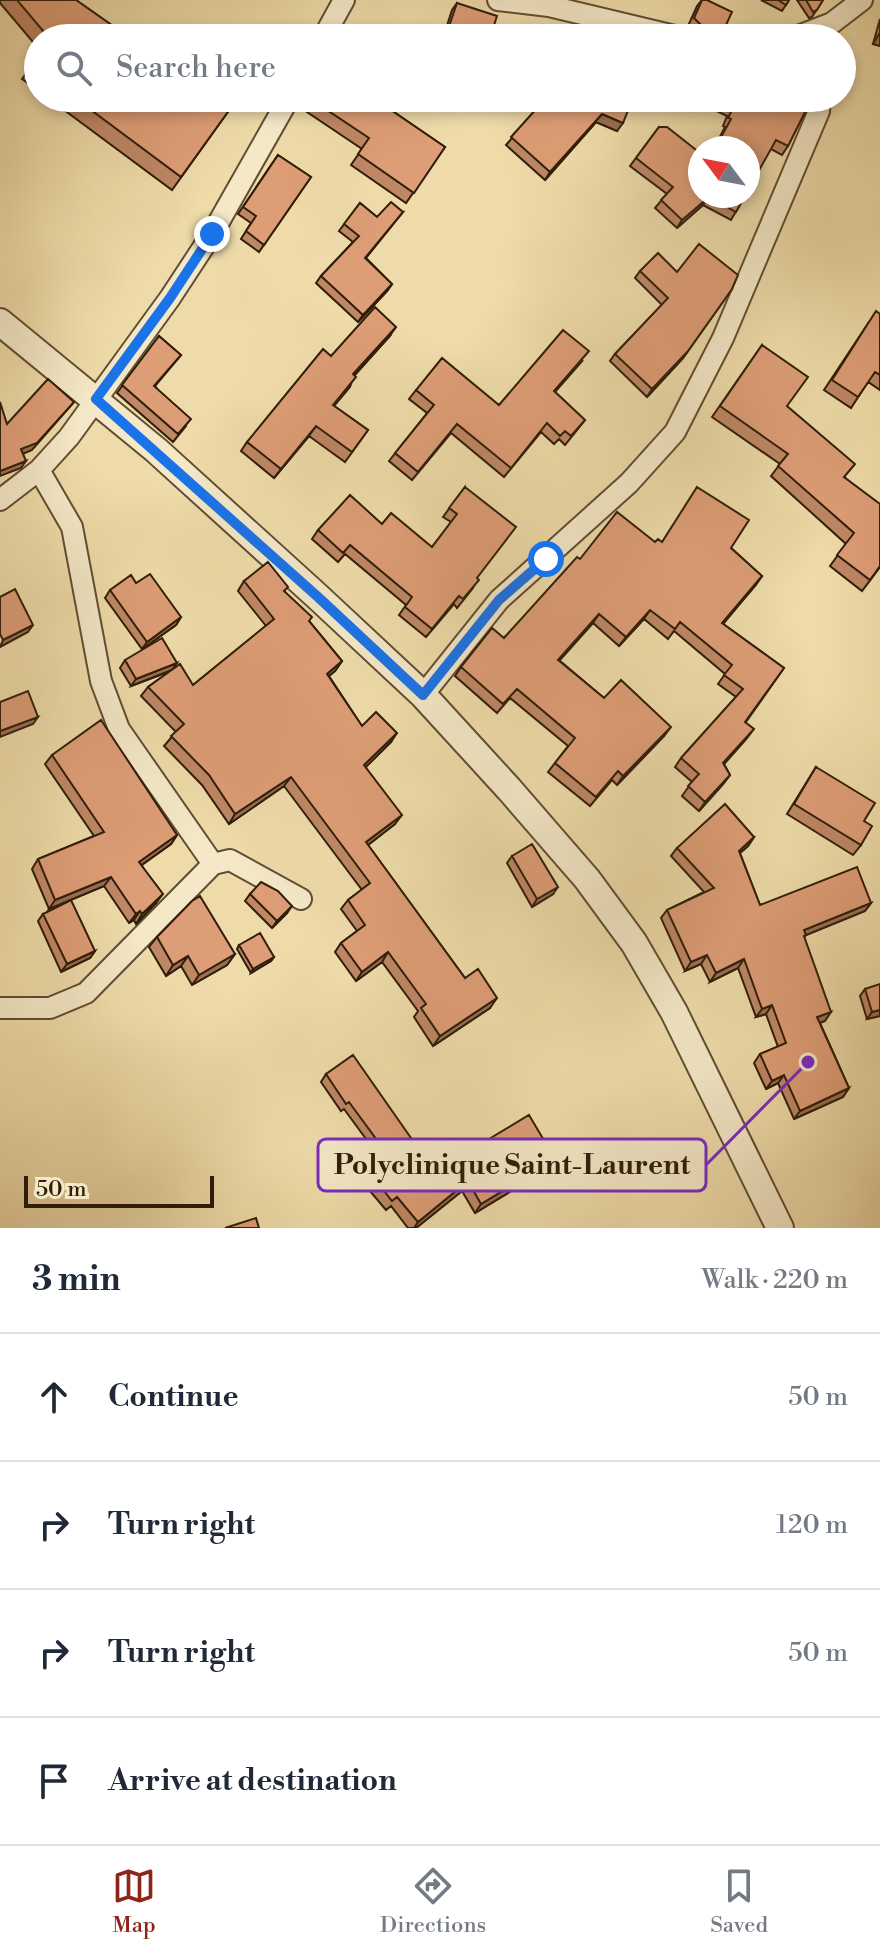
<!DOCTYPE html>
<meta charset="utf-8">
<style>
:root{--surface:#fff;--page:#f2f2f3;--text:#1f2937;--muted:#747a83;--line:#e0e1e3;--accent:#8f2418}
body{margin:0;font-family:"Libre Bodoni",serif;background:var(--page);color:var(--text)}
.compass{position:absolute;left:688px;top:136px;width:72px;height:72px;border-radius:50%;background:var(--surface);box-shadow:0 4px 12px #0003;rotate:302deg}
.scale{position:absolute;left:24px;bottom:20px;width:190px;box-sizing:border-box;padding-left:8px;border:4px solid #301e0a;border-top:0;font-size:22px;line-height:28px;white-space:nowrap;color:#301e0a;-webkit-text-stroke:6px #f4e8c7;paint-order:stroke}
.stop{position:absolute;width:24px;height:24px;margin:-18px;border:6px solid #1a73e8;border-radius:50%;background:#fff}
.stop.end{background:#1a73e8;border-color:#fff;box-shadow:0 2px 8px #0008}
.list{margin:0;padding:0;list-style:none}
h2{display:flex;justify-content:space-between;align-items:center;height:104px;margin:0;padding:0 32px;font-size:34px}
h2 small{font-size:26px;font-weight:400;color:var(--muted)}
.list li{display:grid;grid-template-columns:52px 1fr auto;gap:24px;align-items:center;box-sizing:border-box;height:128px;padding:0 32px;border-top:2px solid var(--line)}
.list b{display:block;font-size:30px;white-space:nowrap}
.list em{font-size:26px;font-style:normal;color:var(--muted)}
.icon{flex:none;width:44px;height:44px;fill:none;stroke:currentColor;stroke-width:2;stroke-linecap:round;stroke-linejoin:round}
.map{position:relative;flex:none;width:880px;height:1228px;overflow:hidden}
.search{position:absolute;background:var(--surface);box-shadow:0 4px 12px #0003;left:24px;right:24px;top:24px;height:88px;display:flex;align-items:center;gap:20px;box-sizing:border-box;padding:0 28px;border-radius:44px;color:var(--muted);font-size:30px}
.sheet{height:616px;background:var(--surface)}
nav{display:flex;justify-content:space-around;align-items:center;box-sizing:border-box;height:112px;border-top:2px solid var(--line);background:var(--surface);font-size:22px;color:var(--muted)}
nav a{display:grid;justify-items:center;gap:4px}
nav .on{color:var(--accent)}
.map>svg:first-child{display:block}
</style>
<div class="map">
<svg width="880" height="1228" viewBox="0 0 880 1228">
<rect width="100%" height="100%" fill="#eedba9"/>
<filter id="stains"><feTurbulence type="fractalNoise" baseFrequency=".0025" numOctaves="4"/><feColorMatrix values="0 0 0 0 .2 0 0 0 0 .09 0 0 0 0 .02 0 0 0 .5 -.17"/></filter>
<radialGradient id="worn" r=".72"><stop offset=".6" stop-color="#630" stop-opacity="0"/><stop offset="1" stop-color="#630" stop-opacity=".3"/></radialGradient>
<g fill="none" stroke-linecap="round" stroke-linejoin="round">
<g stroke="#604d32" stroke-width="24">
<path id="minor" d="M498,0l51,6 134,32
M323,38l21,-38
M793,38l39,-15 30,-23
M39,470l33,57 29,154 18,48 94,135
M0,500l39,-30 30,-33 101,-139 42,-64 77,-136
M423,695l76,-95 130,-117 46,-51 48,-94 96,-227 1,-13
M0,1008h50l36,-15 127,-129 17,-4 71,39"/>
</g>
<g stroke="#604d32" stroke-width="30">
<path id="tertiary" d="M0,322l156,128 162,147 105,98 86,94 78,90 47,64 40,69 106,216"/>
</g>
<use href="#minor" stroke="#f4e8c7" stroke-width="20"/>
<use href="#tertiary" stroke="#f4e8c7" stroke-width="26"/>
</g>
<path fill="#be8765" stroke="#301e0a" stroke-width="2" d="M0,0h76l54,38h-92v10l-38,-45z
M702,0l18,38h-25v-4l-7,-8 9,-20z
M761,0h28l-7,11z
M797,0h26l-11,17 -3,1z
M457,3l33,35h-47l9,-28z
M880,19v27l-7,-2z
M38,57v33l-16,-11z
M48,98h167l15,11 -58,81z
M308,98l80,10 57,39 -39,56 -55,-38 11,-16 -61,-41z
M536,98h98l-17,33 -21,-9 -51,58 -39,-35 37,-43z
M690,98h122l-24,48 -6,9 -11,-6 -57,-1 11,-21 -2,-1 4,-10z
M659,127l86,69 -14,24 -28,-15 -26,23 -22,-20 12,-14 -37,-28z
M278,155l33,22 -52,75 -18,-13 10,-16 -13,-9z
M360,203l17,14 26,-5 -37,46 26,26 -5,7 -29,31 -42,-39 5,-7 32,-34 -14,-11z
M640,271l37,1 55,17 -49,69 -36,39 -37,-36 5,-7 47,-49 -27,-27z
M880,314v76l-12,-8 -17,26 -27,-18 45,-68z
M159,336l22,19 -26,31 31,40 -13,16 -56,-49z
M389,337l-35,38 -4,12 -16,19 34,24 -23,32 -36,-26 -35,42 -33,-27 6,-9 84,-86z
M762,345l25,61 58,71 35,90 -18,24 -32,-25 16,-22 -75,-68 9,-12 -68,-47z
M583,360l-28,32 30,28 -20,25 -6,-6 -5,5 -13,-12 -37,45 -53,-44 -39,47 -23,-19 38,-48 -18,-14 7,-9 83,15z
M465,487l12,91 -4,10 -16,20 -3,-4 -28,33 -27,-22 7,-10 -61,-51 -7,8 -26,-23 6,-9 64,-6 50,23 19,-25 -8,-5z
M655,542l76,6 31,28 -39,48 61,44 -38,54 1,16 -23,26 6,11 -7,9 -24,27 -17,-15 10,-14 -17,-15 6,-9 55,-61 -18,-13 7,-10 -51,-43 -6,8 -24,-20 -25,27 -26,-23 -34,37 45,38 60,38 -47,49 -5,-5 -22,26 -42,-34 20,-26 -58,-48 -13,15 -42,-37 6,-9 43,-29 76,-79z
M244,581l41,11 57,69 -7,10 -6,5 33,50 29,16 -26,25 30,57 -27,21 97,133 25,30 -57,38 -19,-29 4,-6 -36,-49 -26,19 -21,-29 6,-9 16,-12 -16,-22 7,-9 14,-10 -78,-104 -55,38 -27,-39 -38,-39 12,-14 -35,-36 7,-9 23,-16 -40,15 -11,-18 5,-8 47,10 21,15 73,-59 -28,-35z
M136,583l45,34 -5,8 -34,24 -37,-51 5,-8z
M52,755l125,80 -6,9 -29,21 14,38 -20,21 -2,-4 -5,3 -25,-37 -55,23 -17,-40 6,-10 56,-23 -49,-72z
M816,767l48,54 -3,24 -8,10 -66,-41z
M754,837l-6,9 -8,7 20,52 111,-2 -6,8 -59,24 -2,2 21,84 -5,2 29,65 -6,9 -49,22 -16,-36 -12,6 -12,-26 6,-9 18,-7 -12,-33 -10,3 -18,-49 -28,14 -9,-18 -16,7 -24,-53 6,-8 37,-18 -33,-36 6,-8z
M512,856l41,38 -21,13 -25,-44z
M250,894l37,19 -15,15 -27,-27z
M43,914l52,37 -5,7 -29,14 -23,-51z
M157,937l78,17 -8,11 -35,20 -11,-19 -15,10 -17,-29z
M239,945l35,12 -3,4 -20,12 -14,-24z
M865,989l15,27 -13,3 -7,-23z
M326,1074l85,64 -5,7 -23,17 -39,-53 -3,2 -20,-29z
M549,1168l-74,45 -13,-22 -46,37h-8l-17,-22 -5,4 -22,-26 7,-10 55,3z"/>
<path fill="#9b6e53" stroke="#301e0a" stroke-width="2" d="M879,34h1v12l-7,-2z
M602,114l21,9 -6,8 -21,-9 -51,58 5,-8z
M709,197l-6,8 -26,23 5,-8z
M392,284l-5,7 -29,31 5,-7z
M396,327l-7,10 -42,47 6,-10z
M688,351l-5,7 -36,39 5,-8z
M74,402l-42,48 -16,7 5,-8z
M316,426l-7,10 -35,42 7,-9z
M26,461l-5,7 -21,8v-5z
M762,576l-6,9 -40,47 6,-9z
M650,610l-6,9 -25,27 7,-9z
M599,614l-6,9 -41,46 6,-9z
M181,617l-5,8 -34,24 5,-7z
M33,625l-5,7 -28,15 3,-7z
M342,661l-7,10 -15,12 7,-9z
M177,663l-5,7 -41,16 5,-7z
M38,717l-5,7 -33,13v-6z
M671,727l-7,9 -47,49 6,-9z
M754,729l-7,9 -30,34 6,-9z
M397,733l-6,9 -33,33 6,-10z
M730,775l-7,9 -24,27 6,-9z
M291,777l-7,9 -55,38 6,-10z
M402,815l-7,9 -36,28 7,-10z
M177,835l-6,9 -38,27 6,-9z
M754,837l-6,9 -15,13 6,-8z
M111,877l-7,9 -55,23 6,-9z
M558,887l-5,7 -21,13 5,-8z
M163,894l-7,9 -20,21 6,-10z
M871,903l-6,8 -59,24 -6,8 4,-13z
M292,906l-5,7 -15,15 5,-7z
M140,911l-6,9 -5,3 7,-9z
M95,951l-5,7 -29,14 6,-8z
M388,952l-6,10 -26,19 6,-9z
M235,954l-8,11 -35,20 7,-10z
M707,955l-6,9 -16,7 6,-9z
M188,956l-7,10 -15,10 7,-11z
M274,957l-3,4 -20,12 2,-4z
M744,959l-6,9 -28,14 6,-9z
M497,998l-7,10 -57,38 7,-10z
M772,1005l-6,9 -10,3 6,-8z
M880,1010v6l-13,3 5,-7z
M831,1012l-6,9 -14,5 6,-9z
M784,1075l-6,8 -12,6 6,-8z
M849,1088l-6,9 -49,22 6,-8z
M411,1138l-5,7 -23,17 5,-7z
M555,1159l-6,9 -74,45 6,-9z
M468,1181l-6,10 -46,37h-2l4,-6z"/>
<path fill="#dd9d76" stroke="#301e0a" stroke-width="2" d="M17,0h59l54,38h-81z
M702,0h5l25,12 -12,26h-24l5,-4v-9l-7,-7z
M778,0h11l-3,5z
M806,0h17l-6,10 -4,2z
M457,3l40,13 -7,22h-45z
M535,27l20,11h-26z
M589,29l38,9h-41z
M38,57v14l-7,-5z
M75,98h140l15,11 -49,68z
M309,98h79l4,3 -4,7 57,39 -31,46 -56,-39 11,-16z
M546,98h87l-10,25 -21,-9 -52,58 -39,-35z
M712,98h100l-24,48 -12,-6 -28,50v-42h-33l16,-29 -3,-1 5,-10z
M659,127h8l33,26v43h45l-9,16 -27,-15 -27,23 -21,-20 12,-13 -37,-29z
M278,155l33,22 -47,68 -18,-14 10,-15 -13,-9z
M391,202l12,10 -38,46 27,26 -29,31 -42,-39 38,-40 -15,-12 16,-21 17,14z
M699,244l39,31 -6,14 -44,62 -36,38 -37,-35 53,-56 -28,-27 18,-18 19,19z
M375,307l21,20 -43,47 3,3 -23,28 35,25 -16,22 -36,-26 -35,43 -34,-27 76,-93 8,7z
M876,311l4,3v61l-5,-3 -17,25 -26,-17z
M563,330l26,21 -35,40 31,29 -14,16 -6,-5 -5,5 -13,-13 -36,45 -54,-44 -39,48 -23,-19 39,-48 -18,-15 26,-32 57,47z
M159,336l22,19 -27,31 37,33 -13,15 -56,-49z
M762,345l46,32 -21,29 68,58 -11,13 36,27v62l-10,14 -33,-25 17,-22 -76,-67 10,-12 -68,-48z
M48,379l26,23 -37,41 -16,6 5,12 -26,10v-69l7,22z
M465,487l51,40 -39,51 2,2 -16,19 -4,-3 -27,33 -27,-22 7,-10 -62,-52 -7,8 -25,-23 32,-35 32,29 9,-11 41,34 25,-33 -8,-6z
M697,487l52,33 -18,28 31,28 -40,47 62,45 -39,54 9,7 -31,34 7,12 -25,27 -17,-16 11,-12 -18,-16 62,-69 -19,-14 8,-10 -52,-43 -5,7 -25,-19 -24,27 -27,-23 -41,46 46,38 17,-18 50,47 -48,49 -5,-5 -22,26 -41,-34 20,-25 -58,-49 -14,15 -42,-37 31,-39 12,10 73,-81 3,2 37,-47 38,30 3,-3 4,3z
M268,562l20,25 -4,4 28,26 -3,4 33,40 -15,13 35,52 14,-14 21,21 -33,32 38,50 -36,27 99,136 13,-9 19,29 -57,38 -19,-28 5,-4 -38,-52 -26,20 -21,-29 24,-18 -17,-25 22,-17 -79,-106 -56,37 -26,-39 -38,-39 13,-12 -36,-37 32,-23 13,21 81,-66 -30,-38z
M150,574l31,43 -34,25 -37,-52 21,-15 5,8z
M15,589l18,36 -30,15 -3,-6v-37z
M162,638l15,25 -41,16 -11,-19z
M28,691l10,26 -38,14v-29z
M101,720l76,115 -38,27 24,32 -21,20 -2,-3 -4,3 -25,-37 -56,23 -17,-41 66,-27 -52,-77z
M816,767l59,36 -11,18 8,5 -11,19 -67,-41z
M725,804l29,33 -15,14 21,54 97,-38 14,36 -67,27 2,5 -2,1 27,76 -14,5 32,71 -49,23 -16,-36 -12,6 -12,-27 26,-11 -14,-38 -10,4 -18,-50 -28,14 -9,-18 -16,7 -24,-52 47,-22 -37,-40z
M532,844l26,43 -21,12 -25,-43z
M261,882l17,9 14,15 -15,15 -27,-27z
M200,896l35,58 -36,21 -11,-19 -15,9 -16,-28 35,-36z
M71,900l24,51 -28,13 -24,-50z
M260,933l14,24 -21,12 -14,-24z
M880,984v26l-8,2 -7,-23z
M353,1055l58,83 -23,17 -39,-53 -3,2 -20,-30z
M529,1115l26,44 -74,45 -13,-23 -50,41 -21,-25 -5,4 -21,-27 32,-25 23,28z
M256,1218l3,10h-34z"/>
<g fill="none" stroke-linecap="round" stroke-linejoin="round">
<path stroke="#1a73e8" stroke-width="10" d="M212,234l-42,64 -74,101 222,198 105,98 76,-95 47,-41"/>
</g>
<path fill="none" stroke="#7b2cbf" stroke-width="3" d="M808 1062L706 1165"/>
<circle fill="#7b2cbf" stroke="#f4e8c7" stroke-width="3" cx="808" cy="1062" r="8"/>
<rect fill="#f4e8c7" stroke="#7b2cbf" stroke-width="3" x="318" y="1139" width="388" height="52" rx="8"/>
<g font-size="28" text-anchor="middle" font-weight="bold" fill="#301e0a">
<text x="512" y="1174">Polyclinique Saint-Laurent</text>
</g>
<rect width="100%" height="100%" filter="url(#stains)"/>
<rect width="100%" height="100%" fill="url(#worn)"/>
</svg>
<svg class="compass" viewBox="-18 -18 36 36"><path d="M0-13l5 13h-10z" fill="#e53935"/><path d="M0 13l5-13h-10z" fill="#747a83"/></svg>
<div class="scale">50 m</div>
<div class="stop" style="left:546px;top:559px"></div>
<div class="stop end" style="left:212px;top:234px"></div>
<div class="search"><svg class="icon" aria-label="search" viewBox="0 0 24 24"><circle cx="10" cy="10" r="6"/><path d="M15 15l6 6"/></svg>Search here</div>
</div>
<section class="sheet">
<h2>3 min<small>Walk · 220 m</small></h2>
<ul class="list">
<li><svg class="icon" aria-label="ahead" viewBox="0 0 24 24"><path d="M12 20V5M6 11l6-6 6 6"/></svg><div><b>Continue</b></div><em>50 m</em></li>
<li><svg class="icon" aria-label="right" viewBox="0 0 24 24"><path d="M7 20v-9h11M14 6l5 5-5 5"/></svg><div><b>Turn right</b></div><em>120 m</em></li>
<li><svg class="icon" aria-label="right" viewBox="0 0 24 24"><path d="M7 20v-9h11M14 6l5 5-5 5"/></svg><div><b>Turn right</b></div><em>50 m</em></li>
<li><svg class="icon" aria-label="arrive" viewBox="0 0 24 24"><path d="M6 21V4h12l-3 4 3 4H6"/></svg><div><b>Arrive at destination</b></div></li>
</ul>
</section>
<nav>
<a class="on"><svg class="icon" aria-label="map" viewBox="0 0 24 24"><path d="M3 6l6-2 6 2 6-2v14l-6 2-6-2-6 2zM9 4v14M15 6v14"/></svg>Map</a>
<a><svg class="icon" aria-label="directions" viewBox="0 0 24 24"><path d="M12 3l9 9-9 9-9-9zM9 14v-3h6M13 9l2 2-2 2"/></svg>Directions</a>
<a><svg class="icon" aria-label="saved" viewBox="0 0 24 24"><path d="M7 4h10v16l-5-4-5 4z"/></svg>Saved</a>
</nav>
